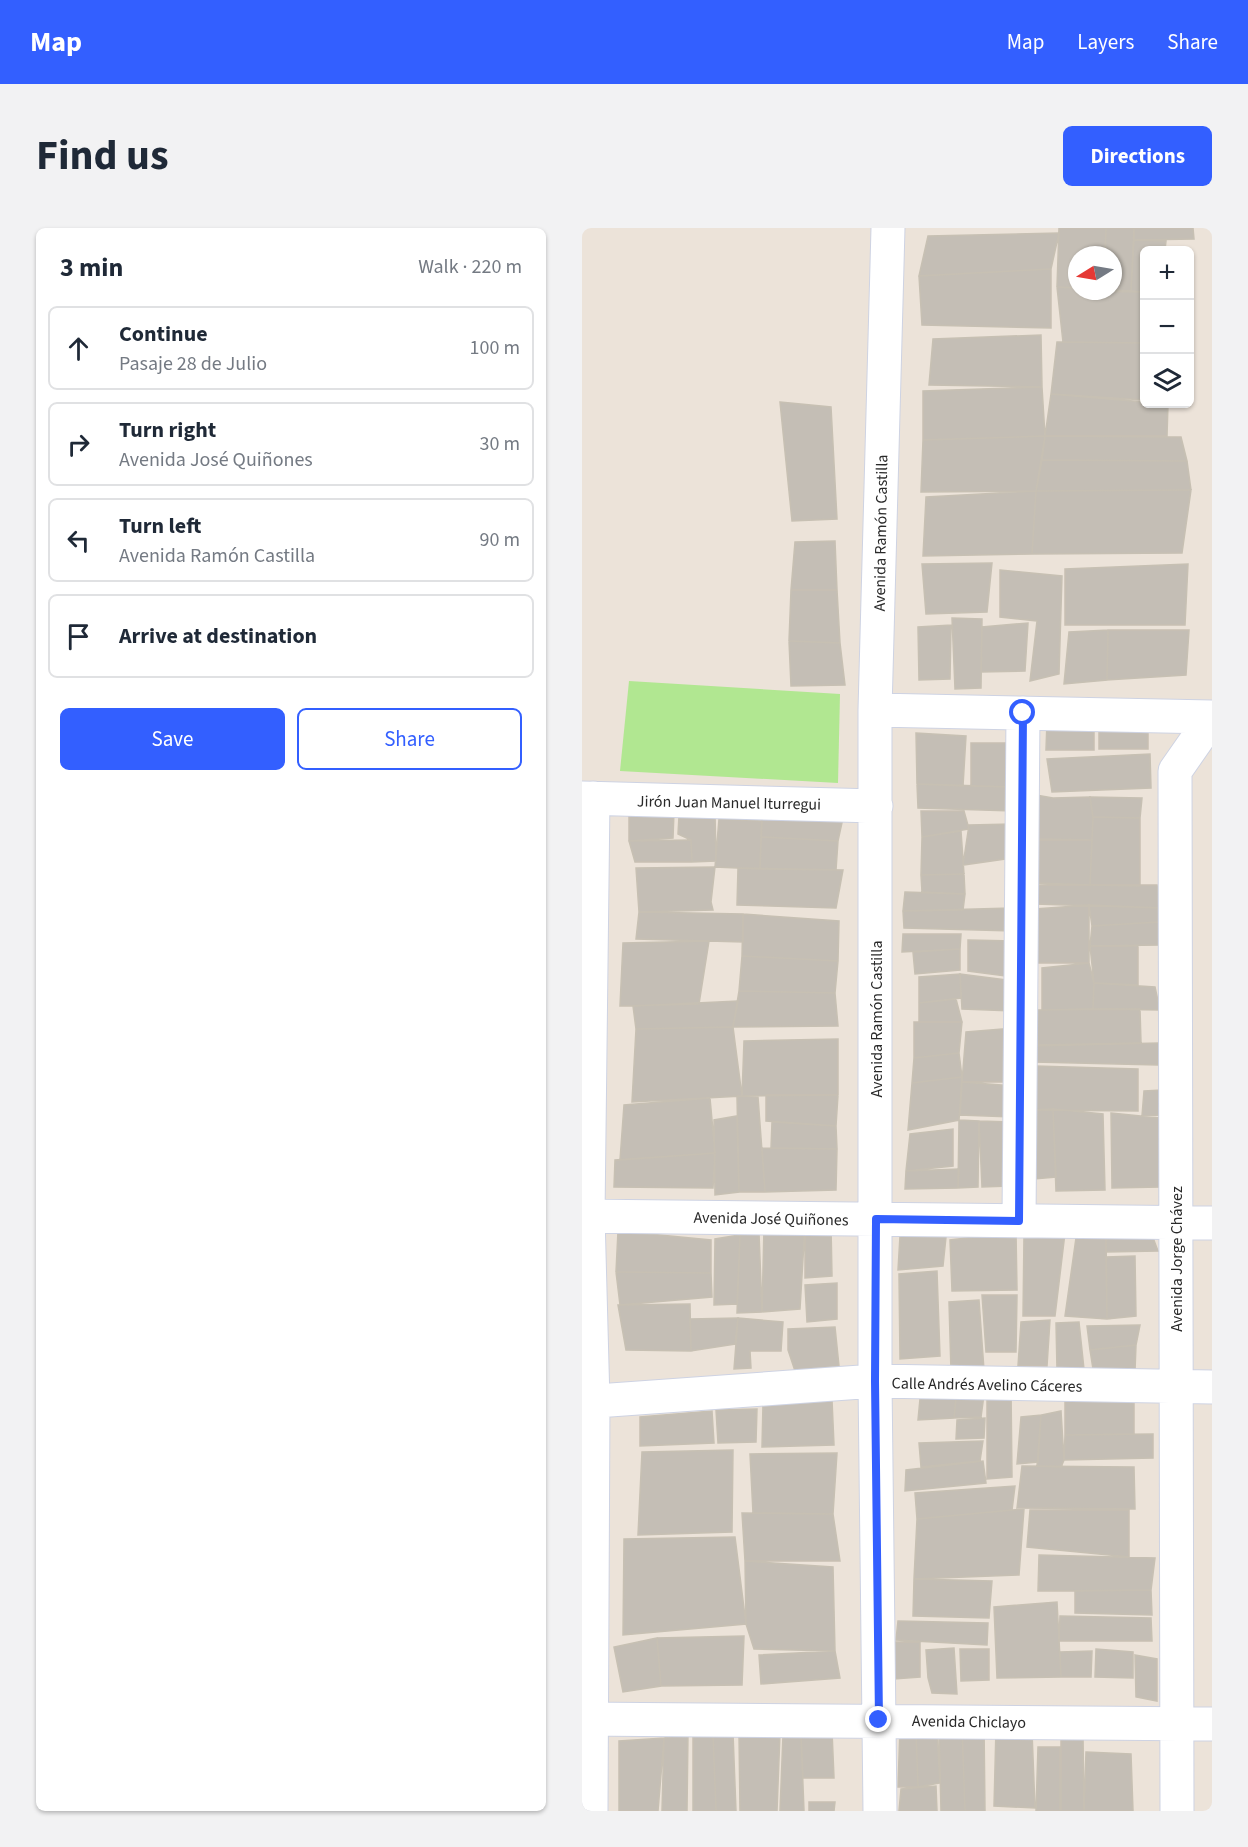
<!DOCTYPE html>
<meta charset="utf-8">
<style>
:root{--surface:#fff;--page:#f2f2f3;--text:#1f2937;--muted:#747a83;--line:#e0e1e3;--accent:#335fff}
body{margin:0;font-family:"Source Sans 3",sans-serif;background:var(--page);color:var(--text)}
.controls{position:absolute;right:18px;top:18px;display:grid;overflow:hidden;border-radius:9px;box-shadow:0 2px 4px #0004}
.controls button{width:54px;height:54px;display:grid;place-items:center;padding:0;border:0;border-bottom:2px solid var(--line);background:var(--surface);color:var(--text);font:30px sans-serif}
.compass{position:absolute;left:486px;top:18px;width:54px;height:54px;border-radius:50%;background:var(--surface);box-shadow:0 2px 4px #0004;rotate:259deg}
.stop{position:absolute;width:18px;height:18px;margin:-14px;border:4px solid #335fff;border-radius:50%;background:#fff}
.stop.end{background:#335fff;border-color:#fff;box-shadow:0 2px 6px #0008}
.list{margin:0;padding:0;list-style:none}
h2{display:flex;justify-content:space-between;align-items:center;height:78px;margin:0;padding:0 24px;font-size:26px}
h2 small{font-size:20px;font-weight:400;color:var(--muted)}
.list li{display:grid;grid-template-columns:39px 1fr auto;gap:18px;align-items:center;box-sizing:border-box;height:84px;margin:0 12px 12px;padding:0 12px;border:2px solid var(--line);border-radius:9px}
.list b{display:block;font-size:22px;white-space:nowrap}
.list p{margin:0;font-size:20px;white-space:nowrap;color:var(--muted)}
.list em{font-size:20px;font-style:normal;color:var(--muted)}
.actions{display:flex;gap:12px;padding:18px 24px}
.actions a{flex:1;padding:14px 0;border:2px solid var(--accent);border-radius:9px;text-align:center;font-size:21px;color:var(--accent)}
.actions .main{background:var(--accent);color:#fff}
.icon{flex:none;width:33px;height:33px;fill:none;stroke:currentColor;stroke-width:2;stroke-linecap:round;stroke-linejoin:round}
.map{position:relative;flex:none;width:630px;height:1583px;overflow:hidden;border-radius:9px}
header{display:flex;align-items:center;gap:36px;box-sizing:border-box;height:84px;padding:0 30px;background:var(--accent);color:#fff}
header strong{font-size:28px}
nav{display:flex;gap:33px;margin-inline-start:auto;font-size:21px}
.intro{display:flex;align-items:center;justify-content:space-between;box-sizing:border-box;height:144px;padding:0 36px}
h1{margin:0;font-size:42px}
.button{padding:15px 27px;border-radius:9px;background:var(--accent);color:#fff;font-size:21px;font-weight:700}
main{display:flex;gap:36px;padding:0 36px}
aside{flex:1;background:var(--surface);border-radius:9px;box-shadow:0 2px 4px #0004}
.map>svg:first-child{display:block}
</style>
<header>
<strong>Map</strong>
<nav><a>Map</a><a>Layers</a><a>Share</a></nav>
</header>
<div class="intro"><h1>Find us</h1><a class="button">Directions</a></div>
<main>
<aside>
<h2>3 min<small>Walk · 220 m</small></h2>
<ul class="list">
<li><svg class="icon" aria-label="ahead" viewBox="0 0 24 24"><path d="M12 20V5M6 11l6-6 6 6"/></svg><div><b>Continue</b><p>Pasaje 28 de Julio</p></div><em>100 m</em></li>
<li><svg class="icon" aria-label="right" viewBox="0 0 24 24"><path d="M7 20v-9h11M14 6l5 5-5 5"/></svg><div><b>Turn right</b><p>Avenida José Quiñones</p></div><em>30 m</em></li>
<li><svg class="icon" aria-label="left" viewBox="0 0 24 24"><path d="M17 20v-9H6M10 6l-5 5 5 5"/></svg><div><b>Turn left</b><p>Avenida Ramón Castilla</p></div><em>90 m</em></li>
<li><svg class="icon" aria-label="arrive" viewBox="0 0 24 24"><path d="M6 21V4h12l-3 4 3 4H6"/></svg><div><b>Arrive at destination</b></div></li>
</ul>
<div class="actions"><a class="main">Save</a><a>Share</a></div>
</aside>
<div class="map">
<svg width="630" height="1583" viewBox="0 0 630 1583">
<rect width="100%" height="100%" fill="#ece3d9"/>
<path fill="#b1e791" d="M47,453l211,13 -2,89 -218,-12z"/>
<path fill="#c4beb5" stroke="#c7c0b3" stroke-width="1.5" d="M477,0h47l-1,27h-28v33l-20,-1z
M524,0h28l-3,63 -18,-1v-35h-8z
M552,0h59l1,11 -60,1z
M477,5l-8,36 -132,7 9,-40z
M552,12l32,1 -1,9h-21v42l-13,-1z
M469,41v59l-129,-3 -3,-49z
M475,59l20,1v3l67,1v51l-81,-1z
M608,66l3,49h-3z
M459,107l1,52 -113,-2 4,-46z
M475,114l87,1v57l-93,-6z
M460,159l3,49 -122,4v-49z
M469,166l117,10 -1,32h-122z
M198,174l51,5 6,112 -45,2z
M463,208l136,1 6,24 -145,-1z
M463,208l-9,55 -115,1 2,-52z
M460,232l145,1 4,29 -155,1z
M609,262l-9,63 -150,1 4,-63z
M454,263l-4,63 -109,2 3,-59z
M253,313l2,49h-46l4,-48z
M410,335l-5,49 -61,2 -4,-50z
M606,336l-3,61h-120v-56z
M418,342l62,6 -3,98 -29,7 7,-60 -37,-4z
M209,362h46l3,53 -51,-2z
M370,390l30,1 -1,69 -26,1z
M446,395l-3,48 -44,1 1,-45z
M369,397l-1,54 -31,1 -1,-53z
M526,402l-1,50 -43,4 5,-52z
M526,402h81l-3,45 -79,5z
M207,413l51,2 5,42 -54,1z
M512,491v31h-48l1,-29z
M566,492v29h-49v-28z
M334,505l50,3 -3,50 -46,-2z
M389,515h44l-2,44 -42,-1z
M568,526l1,34 -99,4 -5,-33z
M335,556l96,3v24l-95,-3z
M454,567l17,3 37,-1 3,20 -1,23 -54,-1z
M508,569l52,1 -2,20 -47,-1z
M339,583h43l5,18 -47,8z
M92,584l-1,26 -44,3v-27z
M133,585l1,48 -24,1 -1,-22 -13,-6 1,-18z
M180,585l81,5 -5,23 -77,-4z
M511,589l47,1v68l-50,-1z
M137,591l43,2 -2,48 -45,-2z
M430,596v34l-49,7 6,-40z
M379,603l3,43 -43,1 1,-38z
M179,609l77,4 -2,29 -76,-1z
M109,612l1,22h-57l-6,-21z
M452,612h58l-2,45 -56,-2z
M133,639l-4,35 2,8 -74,2 -3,-44z
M156,640l105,2 -7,38 -99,-3z
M382,646l1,20 -43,-2 -1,-17z
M455,657h120l4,23 -126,-4z
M323,664l60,2 -2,16 -60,1z
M507,677l72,3 -2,14 -67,4z
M507,677v58h-55l1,-54z
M429,680l2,23 -109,-3 -1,-17z
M57,684l104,2v28l-107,-3z
M161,686l96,7 -1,40 -96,-5z
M577,694l1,23 -70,1 2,-20z
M321,706h58l-1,15 -58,3z
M386,712l46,1 -1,36 -45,-6z
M127,713l-10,63 -79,2 3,-63z
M508,718h48v39l-44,-2z
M378,721v21l-45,4 -2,-22z
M160,728l96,5 -3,32 -96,-2z
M507,735l5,20 -1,26 -51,1v-42z
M378,746l54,7 -1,30 -51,-2z
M378,746l1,24 -42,5v-26z
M512,755l61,4 5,23 -67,-1z
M157,763l96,2 3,33 -105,1z
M374,771l6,23h-43v-19z
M156,773l-5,26 -97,2 -3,-23z
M558,781l1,34 -103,2 -2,-35z
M332,794h48l-3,31 -45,5z
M151,799l9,69 -110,6 4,-73z
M432,800l-2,54h-50l4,-50z
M256,811v56l-96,1 2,-55z
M577,815l-1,22 -124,-3 -3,-16z
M377,825l3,24 -50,6 2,-25z
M453,838l103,3v42l-108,-1z
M380,849l-3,43 -51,10 4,-47z
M380,854l52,4 -2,31 -52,-2z
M580,862l-1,25 -19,1 2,-25z
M184,867h72l-2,31 -70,-5z
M160,868l16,1 7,95h-26l-2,-95z
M128,870l5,55 -95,7 4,-55z
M471,881l50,5 2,76 -49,1z
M471,881l3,68 -22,2 -4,-69z
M529,885l49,5v69l-48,1z
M155,888l2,76 -24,3 -1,-75z
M377,892l20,1 -1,66 -20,1z
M397,893l32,1 -2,64 -27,1z
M190,894l64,4 1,23 -66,-1z
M371,901v37l-47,5 4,-37z
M180,920l75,1 -1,41 -71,2z
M133,925l-2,35 -99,-1 1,-27z
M377,941l-1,19 -53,1 1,-18z
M223,997l26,1 1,50 -27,2z
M223,997l-5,84 -38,3 2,-84z
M524,999h43l9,24 -52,1z
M36,1003l93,9v33l-95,-1z
M434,1004l1,58 -65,1 -2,-51z
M177,1005l3,79 -25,1 3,-78z
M483,1005l-10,83h-32l1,-81z
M524,1006l1,85 -42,-3 11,-78z
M158,1007l-3,69 -23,1 1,-66z
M318,1008l46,1 -3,29 -45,4z
M553,1028l1,60 -29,3 -1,-62z
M355,1043l3,85 -40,3 -1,-85z
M34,1044l95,1 1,24 -92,8z
M255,1055v36l-30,3 -2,-37z
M400,1067h35l-1,57h-30z
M397,1072l5,70 -33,1 -2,-69z
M108,1076l1,47 -65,-1 -8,-45z
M156,1090l-3,26 -44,7 -1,-32z
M156,1090l45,4 -2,29h-31l1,17 -17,1z
M468,1092l-3,46h-29l3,-44z
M497,1094l5,47 -27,1 -1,-47z
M558,1097l-4,20 -46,5 -3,-24z
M253,1099l4,39 -44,5 -7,-21v-21z
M554,1117l-1,26 -42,-2 -3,-19z
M429,1160l1,89 -25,2v-90z
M402,1167l-3,22 -27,1 2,-20z
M483,1169l69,3v34l-69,1z
M374,1170l-2,20 -36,2 2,-21z
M250,1172l2,45 -72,2 1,-43z
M175,1181l-1,33 -38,1 -2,-33z
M130,1183l2,32 -74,3v-29z
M479,1183l3,49 -3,7 -24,-1 4,-51z
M459,1187l-3,47 -21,2 4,-47z
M403,1190l-1,20 -28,1 1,-19z
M571,1206v24l-89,2 1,-25z
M401,1213l-3,20 -59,6 -2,-24z
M151,1222l-1,82 -94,3 4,-83z
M255,1225l-4,61 -80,-1 -3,-59z
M401,1233l3,22 -81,8 1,-21z
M440,1238l112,1 1,42 -118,-1z
M433,1258l-3,24 -95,9 -2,-26z
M442,1281l-5,66 -105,4 3,-60z
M448,1282h99v47l-102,-10z
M160,1285l91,1 7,47h-95z
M153,1309l11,87 -123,11 1,-96z
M457,1327l116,3 -4,32 -113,1z
M163,1333l88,6 2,84 -81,-2 -8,-25z
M332,1351l78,2 -3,37 -76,-2z
M569,1362l1,25 -77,-2v-22z
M475,1374l4,75 -64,1 -3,-71z
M478,1388l91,2 1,23h-93z
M316,1393l90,2 -1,22 -91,-5z
M162,1408l-2,49 -81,1 -4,-48z
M75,1410l4,48 -38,6 -9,-45z
M308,1414h30v35l-26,2z
M372,1420l3,46 -25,-1 -4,-15 -2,-28z
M378,1421h29v31l-28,1z
M514,1421l37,3v26l-38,-1z
M253,1423l5,27 -79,6 -2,-29z
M510,1423l-1,26h-30l-1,-25z
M553,1427l22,4v42l-21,-4z
M402,1497l1,86h-20l-3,-85z
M380,1498l3,85h-24l-2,-82z
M318,1501l16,2 2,56h-20z
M414,1501l36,3 3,76 -41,-2z
M355,1502l3,53 -22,4 -2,-56z
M250,1503l2,47h-31l-2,-43z
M106,1505l-1,78h-25l2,-73z
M151,1505l3,78h-20l-3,-77z
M198,1505l-3,78h-37l-1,-77z
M131,1506l3,77h-23v-75z
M201,1507h18l3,76h-24z
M479,1508h22l1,75h-23z
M82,1510l-6,73h-39v-70z
M456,1519h22v64h-24z
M504,1524l45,2 2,57h-49z
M354,1558l1,25h-38l2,-22z
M227,1574h26l-1,9h-25z"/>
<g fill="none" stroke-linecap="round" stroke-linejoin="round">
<g stroke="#ced3e3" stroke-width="35">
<path id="street" d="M293,482l337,7
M0,570l294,8
M0,988l630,7
M437,993l4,-508
M0,1174l293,-21 337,6
M0,1491l630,5
M9,1583l2,-409 -5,-186 5,-418
M298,1583l-5,-430v-671l13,-482
M595,1583l-2,-1040 37,-53"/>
</g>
<use href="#street" stroke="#fff" stroke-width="33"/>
</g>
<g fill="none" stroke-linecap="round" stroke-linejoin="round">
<path stroke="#335fff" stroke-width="8" d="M297,1492l-4,-339 1,-162 143,2 4,-508"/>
</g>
<g text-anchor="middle" stroke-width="4.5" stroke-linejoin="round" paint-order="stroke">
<g font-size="16" fill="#292929" stroke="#fff">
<text transform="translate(298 305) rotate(-89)" y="6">Avenida Ramón Castilla</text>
<text transform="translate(147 574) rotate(1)" y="6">Jirón Juan Manuel Iturregui</text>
<text transform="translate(294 791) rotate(-90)" y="6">Avenida Ramón Castilla</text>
<text transform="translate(189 990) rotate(1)" y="6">Avenida José Quiñones</text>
<text transform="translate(594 1031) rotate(-90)" y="6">Avenida Jorge Chávez</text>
<text transform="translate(405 1156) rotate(1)" y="6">Calle Andrés Avelino Cáceres</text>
<text transform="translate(387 1493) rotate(1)" y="6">Avenida Chiclayo</text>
</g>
</g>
</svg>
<div class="controls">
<button>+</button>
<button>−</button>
<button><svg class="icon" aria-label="layers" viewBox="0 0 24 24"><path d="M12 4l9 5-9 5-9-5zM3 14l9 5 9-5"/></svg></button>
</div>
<svg class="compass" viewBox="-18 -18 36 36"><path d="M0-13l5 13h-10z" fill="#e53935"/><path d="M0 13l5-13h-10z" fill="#747a83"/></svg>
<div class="stop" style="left:441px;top:485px"></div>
<div class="stop end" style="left:297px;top:1492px"></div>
</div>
</main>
